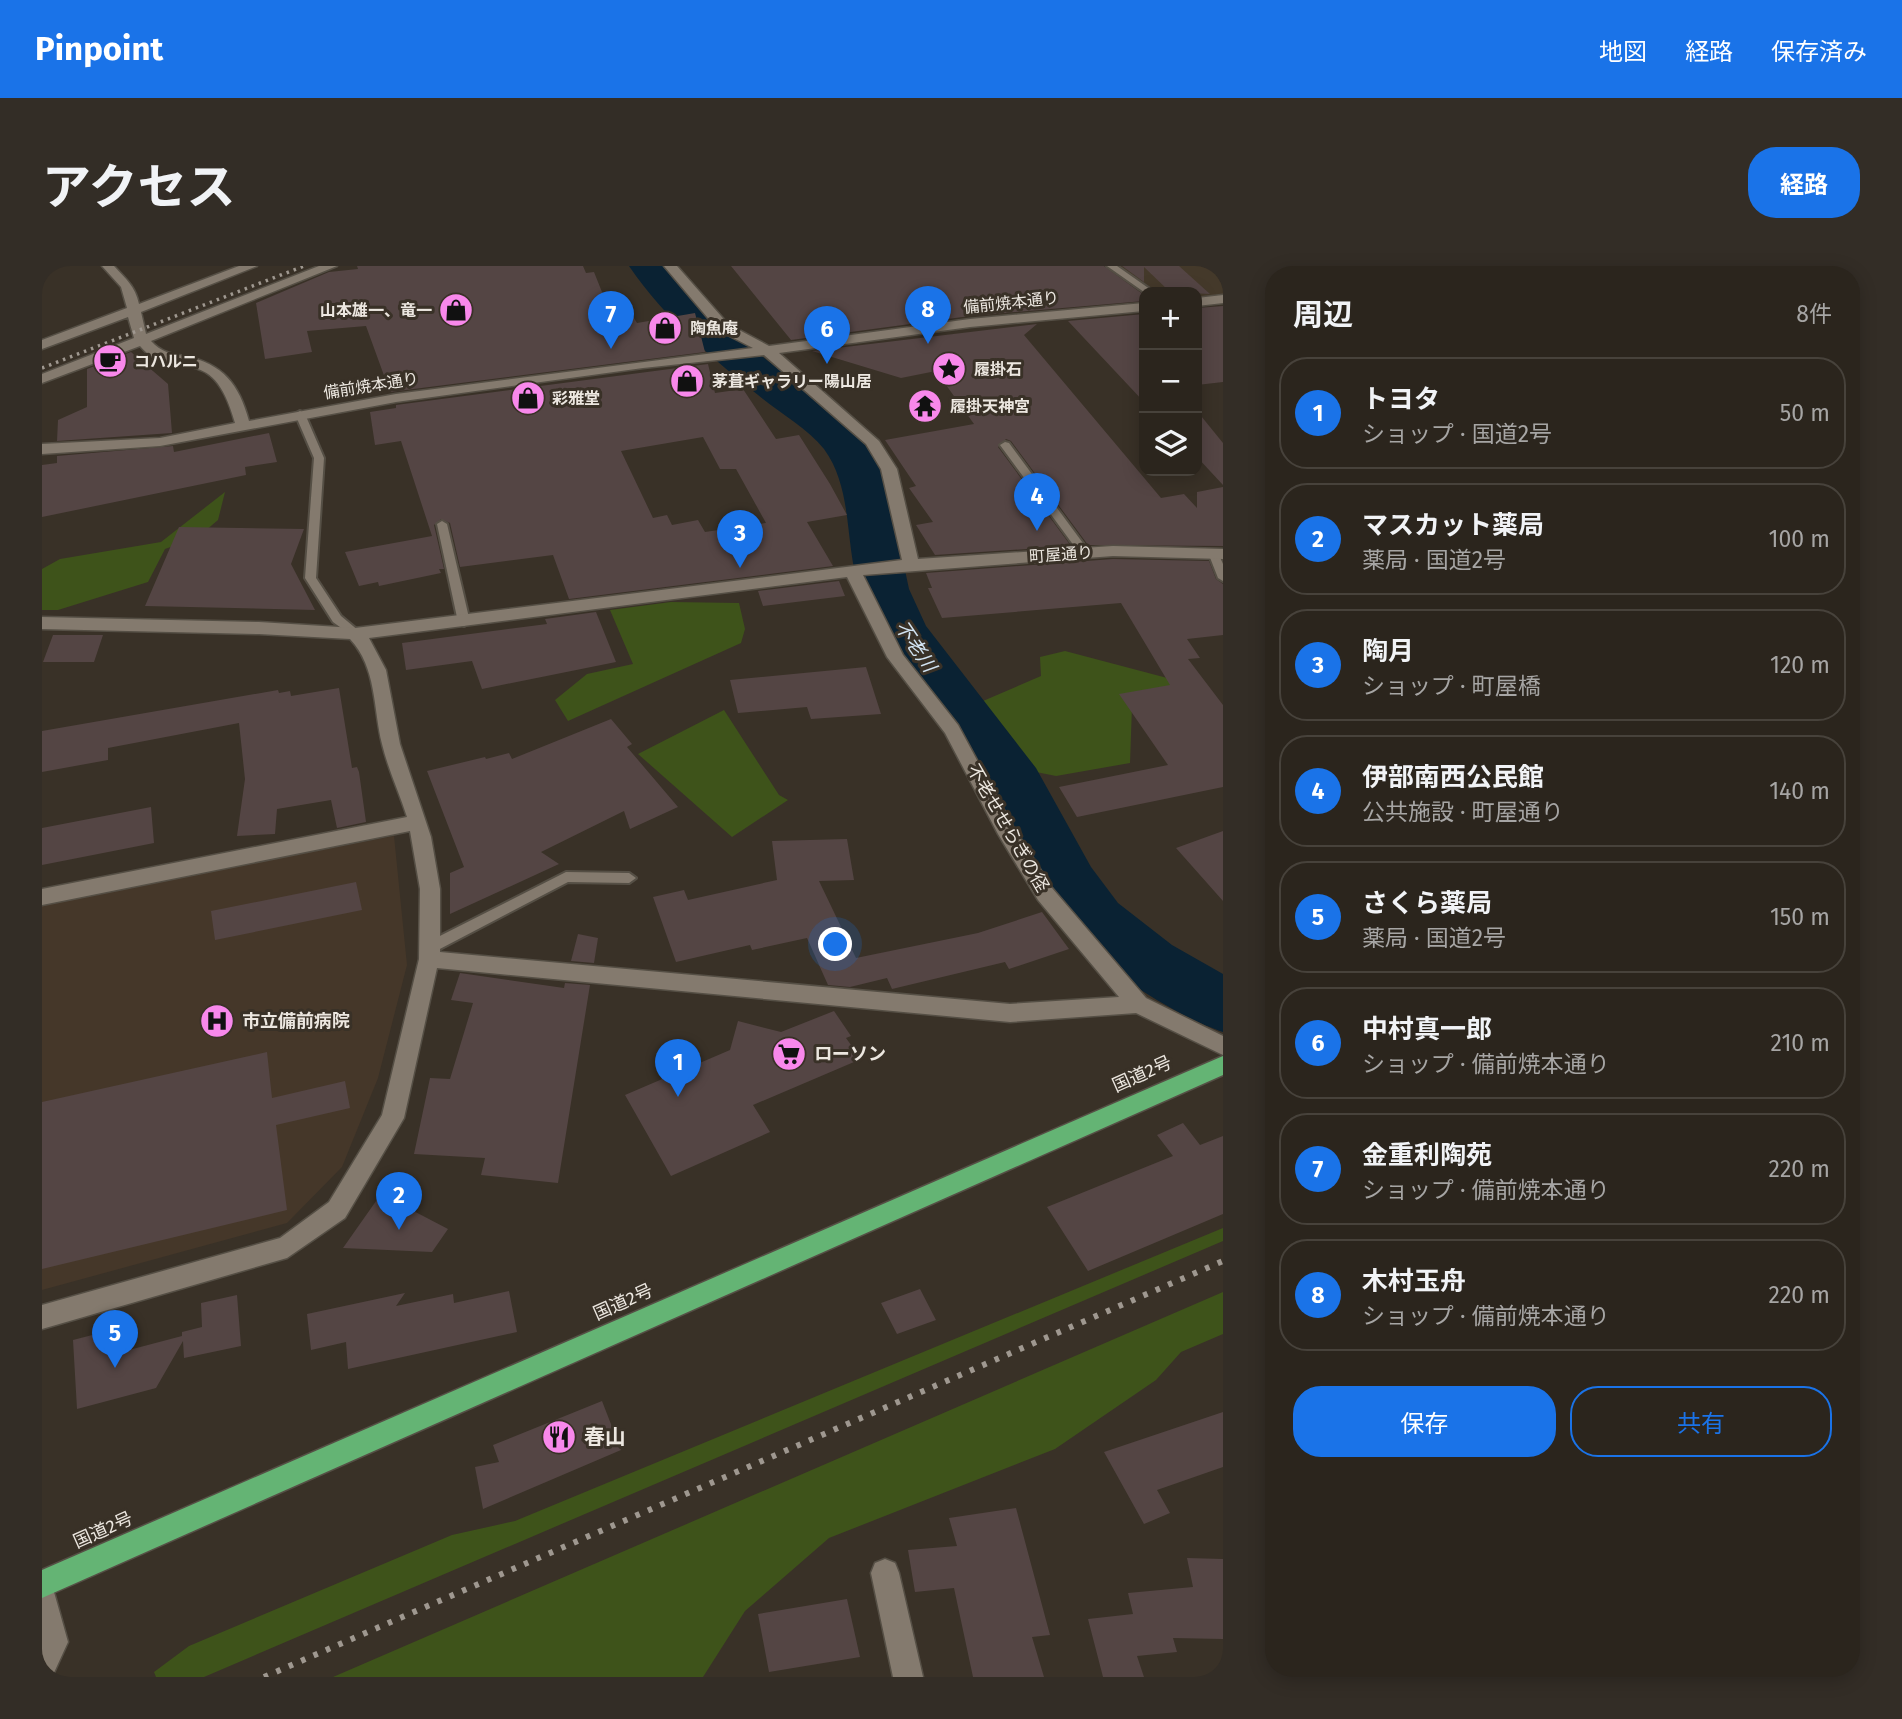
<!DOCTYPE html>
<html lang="ja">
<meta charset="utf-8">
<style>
:root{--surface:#2b251d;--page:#332d26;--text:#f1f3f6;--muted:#a6a5a4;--line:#47423b;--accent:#1a73e8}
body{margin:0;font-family:"Fira Sans","Noto Sans JP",sans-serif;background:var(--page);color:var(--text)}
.controls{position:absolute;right:21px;top:21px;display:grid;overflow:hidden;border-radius:14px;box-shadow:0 4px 18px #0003}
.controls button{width:63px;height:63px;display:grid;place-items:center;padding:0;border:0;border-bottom:2px solid var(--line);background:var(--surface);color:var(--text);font:35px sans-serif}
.you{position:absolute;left:794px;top:679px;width:24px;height:24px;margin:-18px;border:5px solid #fff;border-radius:50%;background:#1a73e8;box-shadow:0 0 0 10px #1a73e833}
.badge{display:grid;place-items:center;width:46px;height:46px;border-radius:50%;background:var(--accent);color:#fff;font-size:23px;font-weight:700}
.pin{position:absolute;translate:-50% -58px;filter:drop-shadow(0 2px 4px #0008)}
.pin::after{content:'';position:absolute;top:37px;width:24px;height:21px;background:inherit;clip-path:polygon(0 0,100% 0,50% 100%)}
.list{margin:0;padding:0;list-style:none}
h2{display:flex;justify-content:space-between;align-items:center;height:91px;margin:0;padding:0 28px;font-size:30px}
h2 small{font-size:23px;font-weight:400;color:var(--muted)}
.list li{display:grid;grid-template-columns:46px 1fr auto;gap:21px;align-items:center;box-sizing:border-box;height:112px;margin:0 14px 14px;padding:0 14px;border:2px solid var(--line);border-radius:28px}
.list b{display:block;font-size:26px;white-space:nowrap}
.list p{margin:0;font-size:23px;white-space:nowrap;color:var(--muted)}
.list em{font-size:23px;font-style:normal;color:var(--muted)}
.actions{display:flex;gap:14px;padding:21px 28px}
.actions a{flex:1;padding:16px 0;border:2px solid var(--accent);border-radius:28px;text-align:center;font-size:24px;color:var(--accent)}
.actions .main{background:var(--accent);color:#fff}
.icon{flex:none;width:38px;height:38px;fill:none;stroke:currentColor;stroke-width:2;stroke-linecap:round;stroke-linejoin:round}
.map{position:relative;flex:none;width:1181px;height:1411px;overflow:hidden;border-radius:28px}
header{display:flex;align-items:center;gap:42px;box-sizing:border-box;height:98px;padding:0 35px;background:var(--accent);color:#fff}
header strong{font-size:33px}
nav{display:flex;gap:38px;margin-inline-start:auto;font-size:24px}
.intro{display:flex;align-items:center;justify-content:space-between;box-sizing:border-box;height:168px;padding:0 42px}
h1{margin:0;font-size:49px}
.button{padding:18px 32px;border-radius:28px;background:var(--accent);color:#fff;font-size:24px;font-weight:700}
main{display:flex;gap:42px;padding:0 42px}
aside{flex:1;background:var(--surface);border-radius:28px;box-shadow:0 4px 18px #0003}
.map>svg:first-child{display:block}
</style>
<header>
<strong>Pinpoint</strong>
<nav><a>地図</a><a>経路</a><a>保存済み</a></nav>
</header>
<div class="intro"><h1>アクセス</h1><a class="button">経路</a></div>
<main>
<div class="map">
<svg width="1181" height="1411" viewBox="0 0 1181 1411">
<rect width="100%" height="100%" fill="#393127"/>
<path fill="#44392a" d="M1077,0h104v28l-26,3v-5l-42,-2z"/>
<path fill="#453729" d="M352,570l13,129 -29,113 -36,89 -55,56 -245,67v-386z"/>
<path fill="#3e531a" d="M183,226l-7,28 -20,17 -33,12 -17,33 -90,28h-16v-41l18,-10 101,-17z
M629,336l68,1 6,26 -4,14 -173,78 -13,-21 32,-26 46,-10 -23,-54z
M1023,385l106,28 9,13 -48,14 -2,57 -74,13 -35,-7 -45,-65 65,-28 -1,-19z
M682,444l55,85 9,5 -56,37 -94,-83z
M1181,962v13l-1019,436h-48l-2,-5 35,-26 263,-111 63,-14z
M1181,1026v42l-42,18 -25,28 -101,69 -226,89 -84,73 -42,66h-370z"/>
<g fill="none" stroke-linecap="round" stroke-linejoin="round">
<path fill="#0a2233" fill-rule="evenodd" d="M587,0h39l53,58 136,107 28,45 24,113 17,37 110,142 55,99 27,36 54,42 51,29v58c-41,-13 -122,-63 -150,-96 -35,-43 -51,-97 -80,-143 -42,-68 -106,-125 -133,-202 -16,-45 -6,-101 -36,-142 -15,-19 -42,-35 -61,-50 -51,-41 -97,-79 -134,-133z"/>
</g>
<path fill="#544544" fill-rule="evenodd" d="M315,0h226l3,7 8,-1 10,25h6l5,7 9,-2 13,21 58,-10 10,39 -315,40 -24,-66 -59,5 5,21 -47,7 -9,-56 73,-31 29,-3z
M689,0h373l40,29v6l-174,15 -179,24z
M1080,0h57l31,28 -40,-2 -26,-25v15z
M1181,40v76l-26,3v-77z
M1102,48v88l-76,-81z
M995,58l-13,11 137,163 23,-4 13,14v-16l26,-5v59l-135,-1 -77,-104 -5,-2 -8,8 73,99 -136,9 -19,-30 17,-3 -24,-34 7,-2 -31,-46 89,-16 -38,-53 -35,7 -89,-27z
M89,86l37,32 4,49 -115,8 1,-21 29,-13v-38z
M666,98l7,29 28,-4 33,50 23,-4 31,49 17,31 -40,7 26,44 -264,33 -16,-44 -93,12 -10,-44 -9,-4 -7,6 10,44h-5l2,4 -62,13 -1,-4 -19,4 -14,-34 87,-16 -31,-95 -26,4 -5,-33 26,-4v-3zM661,171l17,32h16l30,54 -61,9 -7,-12 -26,5 -5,-10 -14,3 -32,-67z
M1155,145l26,32v42l-26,-28z
M227,167l8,29 -32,5 1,8 -204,42v-52l15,-2v-7l116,-10 1,6z
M137,261l125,2 -13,35 24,46 -170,-4z
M1071,293l96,2 7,18 7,5v51l-36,4 13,19 -12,1 35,46v82l-146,30 -18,-30 109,-22 -49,-71 51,-9 -49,-82 -179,15 -14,-30h4l-6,-15z
M797,315l6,15 -82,10 -5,-15z
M554,346l20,50 -134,27 -10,-28 -66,9 -4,-27 145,-19 -2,-5z
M11,369h50l-9,27h-51z
M824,401l15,47 -70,5 -4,-12 -69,6 -8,-33z
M297,422l13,80 5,-1 2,5 7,50 -29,6 -6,-28 -54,9 -2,25 -38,2 8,-57 -6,-56 -131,25v12l-66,12v-41l236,-41 1,3 11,-2 1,5z
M569,453l21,25 -5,3 51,60 -48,22 -6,-18 -83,41 18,12 -109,50v-41l14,-6 -37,-96 58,-14 1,2 23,-6 3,6z
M109,541l3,36 -112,22v-37z
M1181,565v70l-47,-53z
M805,573l7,41 -35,1 37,77 122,-25 64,-21 27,37 -60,20 -4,-7 -113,27 -5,-11 -37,9 -22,-2 -21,-47 -55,12 -2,-5 -74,17 -23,-65 31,-7 4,10 89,-20 -5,-39z
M314,616l6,28 -147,30 -4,-29z
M536,668l20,4 -4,25 -23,-2z
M418,707l104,15 1,-5 25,2 -32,198 -77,-8 4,-17 -71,-4 16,-76 20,1 23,-76 -22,-3z
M792,745l17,25 -5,2 15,21 -108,46 17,27 -99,44 -46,-81 105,-45 8,-29 43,11z
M225,786l5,46 73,-17 5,27 -74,17 11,85 -245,59v-167z
M1141,857l17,22 23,-9v78l-135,57 -41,-64 126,-51 -16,-21z
M339,928l67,35 -16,23 -89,-4z
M878,1023l16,31 -39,14 -16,-31z
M467,1025l8,41 -169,37 -2,-27 -35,8 -4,-36 98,-21 -9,13 57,-12 1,9z
M195,1029l4,51 -57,12 -1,-17 -27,47 -79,21 -4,-69 54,-14 2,24 53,-14v-4l20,-5 -1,-24z
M560,1135l19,49 -138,59 -8,-42 24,-5 -6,-17z
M1181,1146v55l-66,23 13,23 -26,11 -40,-72z
M974,1242l34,127 -18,2 12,40h-71l-19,-89 -39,4 -7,-42 49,-4 -8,-28z
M1145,1292l36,1v80l-50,-1 4,14 -40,4 7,21h-41l-15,-58 45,-5 -5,-21 65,-6z
M805,1333l13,58 -91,15 -11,-58z"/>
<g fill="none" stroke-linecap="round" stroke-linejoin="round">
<g stroke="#554f45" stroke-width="4">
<path id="lane" d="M1065,0h10l37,26h-10z
M258,145l5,3 19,44 -8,120 25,38 18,15 2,3 -6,4 -22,-16 -28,-44 9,-120 -19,-44z
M963,176l4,1 79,107v4h-8l-80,-109z
M400,255l5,3 23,98 -6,4 -6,-4 -21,-98z
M1172,286l4,1 5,11v17l-5,-3 -9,-23z
M524,606l63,1 7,5 -7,5 -61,-1 -132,69h-10l-2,-4 2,-4z"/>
</g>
<g stroke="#554f45" stroke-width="3">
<path id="street" d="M60,0h12c12,13 21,20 25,38l100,-38h18l-116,46 5,22 173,-68h18l-186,75c10,11 20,13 34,15 38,8 54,28 64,65l147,-27 357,-46 -35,-18 -54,-64h13l51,58 41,22 201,-27 174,-16v8l-174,16 -191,26 100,88 18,28 21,90 195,-13 110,3v10l-110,-3 -250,19 40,80 55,70 54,100 40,63 94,110 77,38v19l-87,-42 -126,9 -573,-54 -33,150 -59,100 -58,40 -245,71v-24l238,-67 49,-36 53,-87 37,-156 1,-70 -10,-58 -368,74v-16l365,-72c-8,-25 -19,-48 -25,-73 -9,-36 -5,-76 -32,-105l-91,-5 -217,-5v-12l217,5 96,6 547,-68 -21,-91 -15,-25 -102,-89 -121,13 -247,34 -236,44 -118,8v-10l118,-6 75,-15c-23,-86 -61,-37 -95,-77l-98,37v-9l92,-36 -6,-21 -86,32v-9l85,-32 -6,-21zM805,311l40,80 58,76 53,101 40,66 81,97 -109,7 -570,-52v-63l-9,-52 -31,-93 -14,-74 -17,-32z
M1181,29v8l-26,3v-8z
M843,1293l10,4 4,10 24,104h-30l-22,-104 4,-10z
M0,1315l10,4 16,57 -16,35h-10z"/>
</g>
<g stroke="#554f45" stroke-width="3">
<path id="highway" d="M1181,790v19l-1181,523v-28z"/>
</g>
<use href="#lane" fill="#847a6e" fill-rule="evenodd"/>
<use href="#street" fill="#847a6e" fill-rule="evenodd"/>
<use href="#highway" fill="#64b474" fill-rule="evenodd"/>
<path stroke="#9f9890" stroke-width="3.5" stroke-dasharray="2.5 5" stroke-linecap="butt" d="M0,102l262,-102"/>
<path stroke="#9f9890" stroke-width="6" stroke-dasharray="4.5 9" stroke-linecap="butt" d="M222,1411l959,-416"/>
</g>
<defs>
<g id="shop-disc" transform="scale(1.75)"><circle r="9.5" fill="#f888eb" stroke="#393127"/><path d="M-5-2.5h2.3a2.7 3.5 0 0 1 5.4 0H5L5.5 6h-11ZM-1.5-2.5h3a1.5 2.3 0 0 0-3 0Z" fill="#111"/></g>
<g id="cafe-disc" transform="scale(1.75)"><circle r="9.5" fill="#f888eb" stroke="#393127"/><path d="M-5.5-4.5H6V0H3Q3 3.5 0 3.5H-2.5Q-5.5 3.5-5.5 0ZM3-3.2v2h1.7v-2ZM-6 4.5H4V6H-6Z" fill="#111"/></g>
<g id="sight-disc" transform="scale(1.75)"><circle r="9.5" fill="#f888eb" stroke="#393127"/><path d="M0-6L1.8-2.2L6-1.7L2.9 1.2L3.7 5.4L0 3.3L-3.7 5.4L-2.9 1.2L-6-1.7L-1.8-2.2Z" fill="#111"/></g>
<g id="temple-disc" transform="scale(1.75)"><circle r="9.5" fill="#f888eb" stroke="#393127"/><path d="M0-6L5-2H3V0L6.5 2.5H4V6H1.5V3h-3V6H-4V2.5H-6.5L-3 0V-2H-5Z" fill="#111"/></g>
<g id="hospital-disc" transform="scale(1.75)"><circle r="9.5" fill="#f888eb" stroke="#393127"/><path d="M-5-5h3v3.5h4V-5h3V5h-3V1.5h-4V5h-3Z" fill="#111"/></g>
<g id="supermarket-disc" transform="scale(1.75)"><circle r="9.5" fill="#f888eb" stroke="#393127"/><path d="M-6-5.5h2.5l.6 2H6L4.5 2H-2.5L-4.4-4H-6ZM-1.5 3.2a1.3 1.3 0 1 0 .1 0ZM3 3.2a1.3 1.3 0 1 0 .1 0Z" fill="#111"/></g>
<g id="restaurant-disc" transform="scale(1.75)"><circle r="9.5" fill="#f888eb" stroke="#393127"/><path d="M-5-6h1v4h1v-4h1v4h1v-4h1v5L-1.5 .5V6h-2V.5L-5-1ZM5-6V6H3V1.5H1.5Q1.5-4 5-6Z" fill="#111"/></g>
</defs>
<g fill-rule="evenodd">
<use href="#shop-disc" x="414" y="44"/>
<use href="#shop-disc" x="623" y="62"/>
<use href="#cafe-disc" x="68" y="95"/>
<use href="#sight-disc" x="907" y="103"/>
<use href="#shop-disc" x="645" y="115"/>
<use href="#shop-disc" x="486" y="132"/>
<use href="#temple-disc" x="883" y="140"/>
<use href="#hospital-disc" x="175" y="755"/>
<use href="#supermarket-disc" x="747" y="788"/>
<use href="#restaurant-disc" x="517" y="1171"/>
</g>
<g text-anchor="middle" stroke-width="6" stroke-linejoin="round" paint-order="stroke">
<g font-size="16" fill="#ece7e0" stroke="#393127">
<text transform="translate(969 36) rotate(-6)" y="6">備前焼本通り</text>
<text transform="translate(329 119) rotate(-9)" y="6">備前焼本通り</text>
<text transform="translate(1019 288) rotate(-4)" y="6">町屋通り</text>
</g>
<g font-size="16" font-weight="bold" fill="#ece7e0" stroke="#393127" text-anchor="start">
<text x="390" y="50" text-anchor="end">山本雄一、竜一</text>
<text x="648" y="68">陶魚庵</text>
<text x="92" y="101">コハルニ</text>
<text x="932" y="109">履掛石</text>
<text x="670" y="121">茅葺ギャラリー陽山居</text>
<text x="510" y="138">彩雅堂</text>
<text x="908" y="146">履掛天神宮</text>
</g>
<g font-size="18" fill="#ece7e0" stroke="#393127">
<text transform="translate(966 562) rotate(60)" y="6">不老せせらぎの径</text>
<text transform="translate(1100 808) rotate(-24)" y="6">国道2号</text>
<text transform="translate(581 1036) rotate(-24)" y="6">国道2号</text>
<text transform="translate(61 1264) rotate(-24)" y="6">国道2号</text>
</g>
<g font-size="18" font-weight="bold" fill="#ece7e0" stroke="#393127" text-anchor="start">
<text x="200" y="761">市立備前病院</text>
<text x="772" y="794">ローソン</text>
</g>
<g font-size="19" font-style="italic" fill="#d2e4f3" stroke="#393127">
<text transform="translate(874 380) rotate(56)" y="7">不老川</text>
</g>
<g font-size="21" font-weight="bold" fill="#ece7e0" stroke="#393127" text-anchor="start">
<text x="542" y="1178">春山</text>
</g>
</g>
</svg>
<div class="controls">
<button>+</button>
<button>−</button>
<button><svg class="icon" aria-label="layers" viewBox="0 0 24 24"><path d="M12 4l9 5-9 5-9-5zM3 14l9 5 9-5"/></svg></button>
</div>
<div class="you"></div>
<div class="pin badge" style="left:636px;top:831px">1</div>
<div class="pin badge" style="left:357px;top:964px">2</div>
<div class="pin badge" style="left:698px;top:302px">3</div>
<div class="pin badge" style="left:995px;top:265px">4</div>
<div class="pin badge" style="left:73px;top:1102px">5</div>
<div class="pin badge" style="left:785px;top:98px">6</div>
<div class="pin badge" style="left:569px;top:83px">7</div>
<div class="pin badge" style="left:886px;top:78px">8</div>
</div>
<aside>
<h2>周辺<small>8件</small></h2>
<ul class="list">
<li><span class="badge">1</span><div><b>トヨタ</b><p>ショップ · 国道2号</p></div><em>50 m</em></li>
<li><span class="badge">2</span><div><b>マスカット薬局</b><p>薬局 · 国道2号</p></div><em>100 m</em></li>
<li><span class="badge">3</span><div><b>陶月</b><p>ショップ · 町屋橋</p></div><em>120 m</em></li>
<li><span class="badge">4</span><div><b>伊部南西公民館</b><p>公共施設 · 町屋通り</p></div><em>140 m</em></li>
<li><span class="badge">5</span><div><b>さくら薬局</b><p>薬局 · 国道2号</p></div><em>150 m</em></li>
<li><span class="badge">6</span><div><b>中村真一郎</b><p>ショップ · 備前焼本通り</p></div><em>210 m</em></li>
<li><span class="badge">7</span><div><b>金重利陶苑</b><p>ショップ · 備前焼本通り</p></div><em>220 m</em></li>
<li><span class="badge">8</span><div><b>木村玉舟</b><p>ショップ · 備前焼本通り</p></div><em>220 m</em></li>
</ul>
<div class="actions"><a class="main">保存</a><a>共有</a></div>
</aside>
</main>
